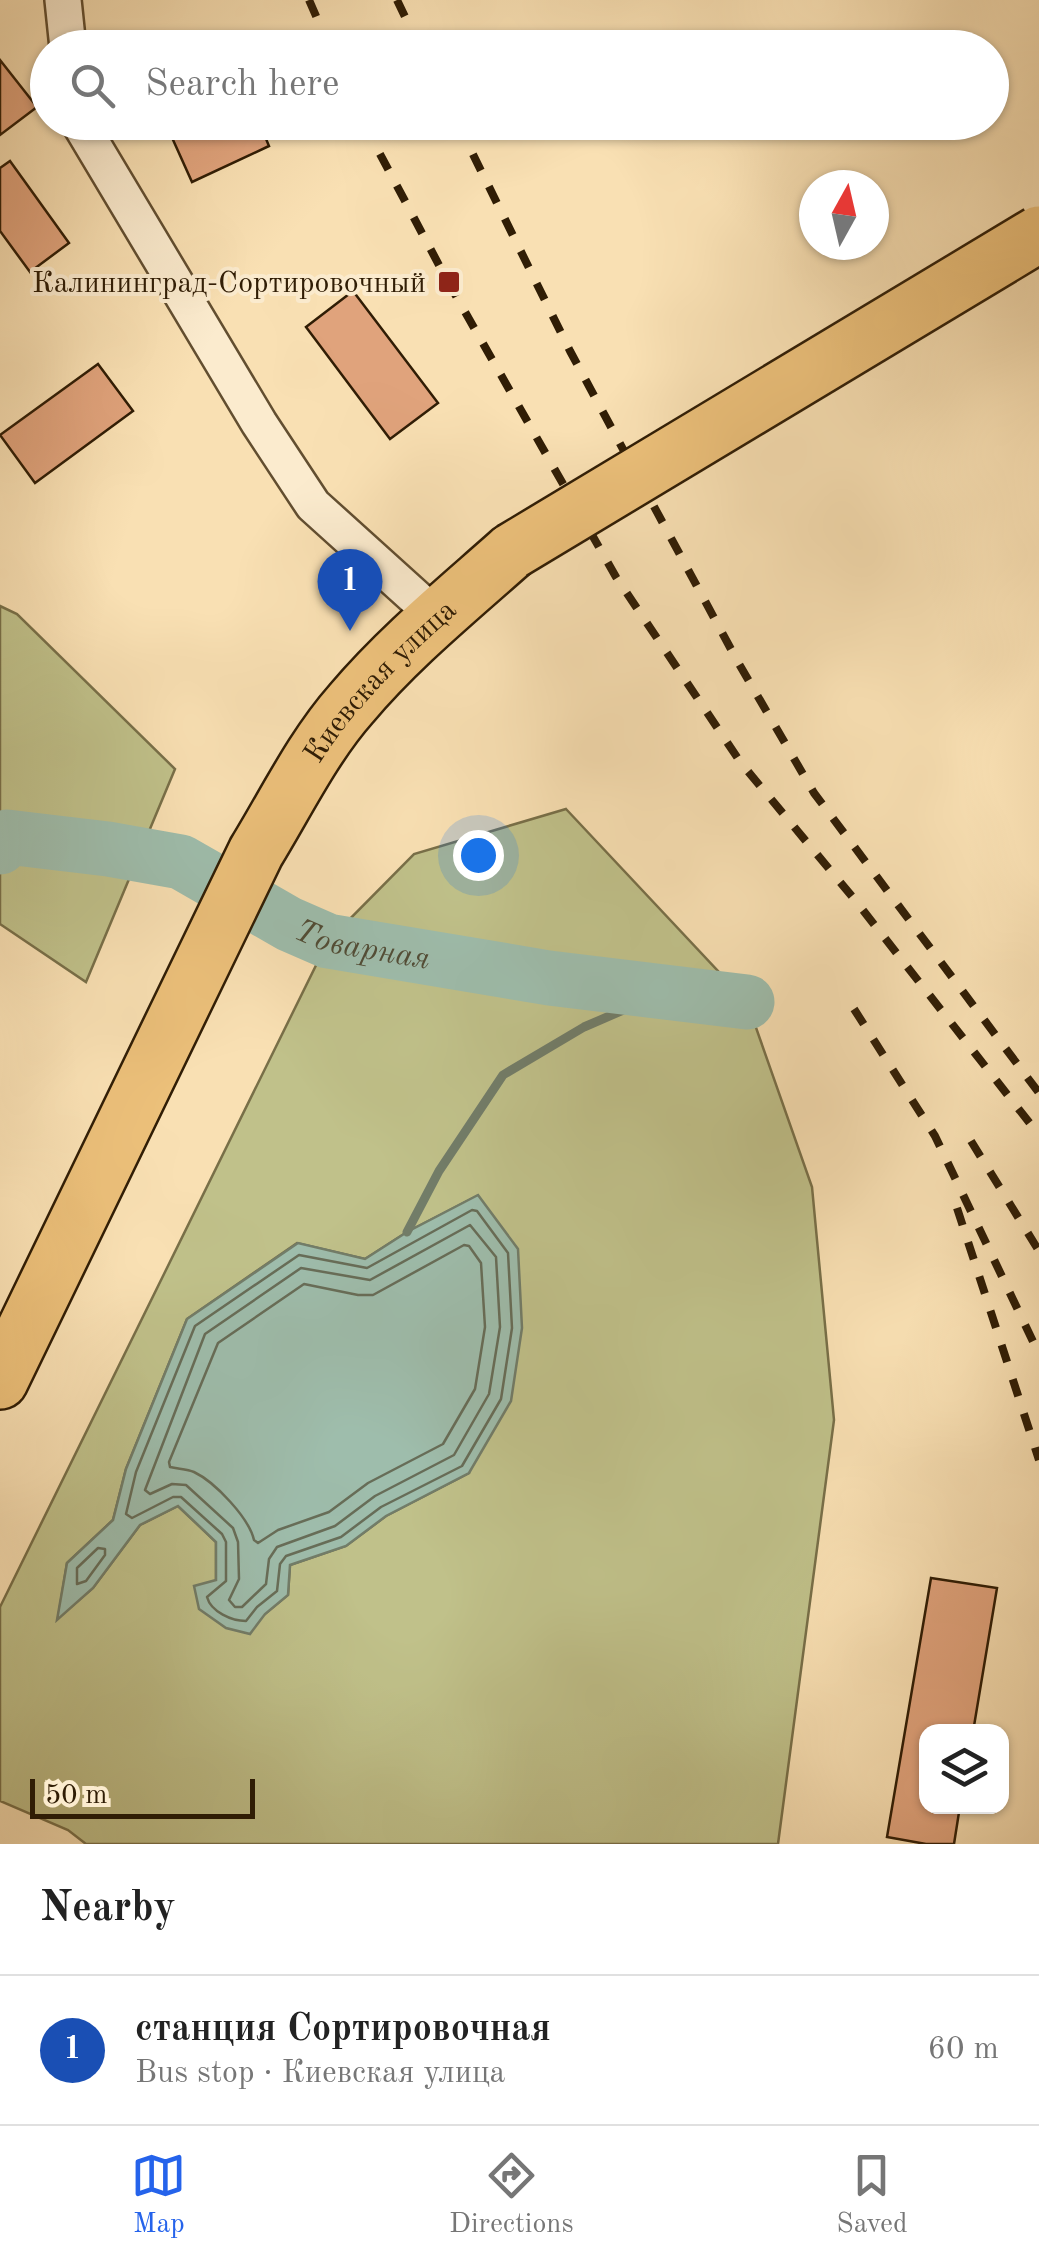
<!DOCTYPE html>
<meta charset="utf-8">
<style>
:root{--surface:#fff;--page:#f6f6f6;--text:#222;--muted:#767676;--line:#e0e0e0;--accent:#2563eb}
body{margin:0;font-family:"Old Standard TT",serif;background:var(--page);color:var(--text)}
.controls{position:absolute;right:30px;bottom:30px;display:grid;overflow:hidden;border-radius:20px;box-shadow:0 2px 8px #0004}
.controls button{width:90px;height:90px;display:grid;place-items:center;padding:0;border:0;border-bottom:2px solid var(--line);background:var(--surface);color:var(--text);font:50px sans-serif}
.compass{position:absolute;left:799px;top:170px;width:90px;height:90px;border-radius:50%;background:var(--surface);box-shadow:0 2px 8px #0004;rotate:8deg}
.scale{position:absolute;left:30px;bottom:25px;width:225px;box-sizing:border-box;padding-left:10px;border:5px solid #301d05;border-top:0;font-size:28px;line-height:35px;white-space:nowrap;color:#301d05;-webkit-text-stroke:8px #fbebce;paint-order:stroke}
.you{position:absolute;left:478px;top:855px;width:35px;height:35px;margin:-25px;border:8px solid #fff;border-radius:50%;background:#1a73e8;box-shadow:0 0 0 15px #1a73e833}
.badge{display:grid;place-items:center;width:65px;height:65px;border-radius:50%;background:var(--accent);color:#fff;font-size:32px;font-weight:700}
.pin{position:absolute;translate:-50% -82px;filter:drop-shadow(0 2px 5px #0008)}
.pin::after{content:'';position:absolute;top:52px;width:35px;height:30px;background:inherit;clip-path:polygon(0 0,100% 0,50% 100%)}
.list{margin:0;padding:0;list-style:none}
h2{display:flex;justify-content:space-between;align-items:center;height:130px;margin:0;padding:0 40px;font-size:42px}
h2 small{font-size:32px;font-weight:400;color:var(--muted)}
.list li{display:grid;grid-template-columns:65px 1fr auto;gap:30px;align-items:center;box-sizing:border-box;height:150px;padding:0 40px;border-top:2px solid var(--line)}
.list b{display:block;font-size:38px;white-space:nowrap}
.list p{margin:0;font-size:32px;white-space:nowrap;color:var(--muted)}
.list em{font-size:32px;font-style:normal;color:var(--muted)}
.icon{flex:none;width:55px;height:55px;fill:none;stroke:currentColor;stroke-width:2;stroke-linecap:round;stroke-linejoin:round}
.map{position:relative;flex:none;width:1039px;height:1844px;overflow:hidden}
.search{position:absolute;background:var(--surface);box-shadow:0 2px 8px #0004;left:30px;right:30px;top:30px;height:110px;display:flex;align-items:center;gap:25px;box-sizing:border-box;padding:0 35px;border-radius:55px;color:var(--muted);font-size:38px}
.sheet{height:280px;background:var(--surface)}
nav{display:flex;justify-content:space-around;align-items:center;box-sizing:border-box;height:140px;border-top:2px solid var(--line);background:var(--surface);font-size:28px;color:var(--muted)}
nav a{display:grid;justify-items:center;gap:5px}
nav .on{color:var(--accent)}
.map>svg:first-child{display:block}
</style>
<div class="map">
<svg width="1039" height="1844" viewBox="0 0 1039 1844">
<rect width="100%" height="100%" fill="#f9e0b3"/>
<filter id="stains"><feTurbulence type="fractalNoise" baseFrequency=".002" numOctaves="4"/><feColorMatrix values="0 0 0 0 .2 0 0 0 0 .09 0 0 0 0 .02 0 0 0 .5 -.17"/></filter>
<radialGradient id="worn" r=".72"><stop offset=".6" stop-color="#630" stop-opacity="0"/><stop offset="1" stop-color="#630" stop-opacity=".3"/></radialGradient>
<path fill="#c0c18a" stroke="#786f48" stroke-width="2.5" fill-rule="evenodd" d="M0,606l17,8 158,155 -89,213 -86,-58z
M566,809l181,193 65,185 22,233 -56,424h-692l-18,-14 -68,-29v-194l328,-666 86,-87zM477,1196l-8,277 -83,43 -40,30 -56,19 -2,30 -23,19 -49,-34v-38l-38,-36 -38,19 -47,63 -35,30 9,-55 46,-43 13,-51 61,-150 110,-76 68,16 42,-27z"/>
<path fill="#9ebdac" stroke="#727d69" stroke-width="2.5" d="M478,1195l40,54 4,79 -11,73 -42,72 -83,43 -40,30 -56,19 -2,30 -23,19 -15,20 -24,-6 -27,-19 -5,-23 22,-6v-38l-38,-36 -38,19 -47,63 -36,32 10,-57 46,-43 13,-51 61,-150 111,-76 67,16 42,-27z"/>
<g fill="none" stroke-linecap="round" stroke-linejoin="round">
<path stroke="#676d58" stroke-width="2.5" d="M472,1210l5,1 31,42 4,75 -11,71 -39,67 -81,41 -40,30 -55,19 -6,8 -3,27 -20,16 -11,14c-14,0 -35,-9 -39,-24l19,-16v-39l-4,-8 -41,-37h-8l-41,21 -6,-4 10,-42 59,-146 104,-71 68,13z
M470,1225l26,32 4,70 -11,67 -35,61 -79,41 -40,30 -58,21 -8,12 -3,25 -24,23h-7l-6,-7 10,-21 -1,-37 -5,-14 -47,-43 -14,-1 -22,10 -5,-4 60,-156 96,-66 69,12z
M464,1245l5,1 12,17 4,64 -10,62 -32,55 -75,39 -39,29 -51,18 -20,13 -4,-3c-5,-22 -39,-58 -60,-68 -7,-3 -16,-3 -24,-5l-1,-5 49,-119 86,-59 54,11h15z
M98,1548l7,1v6l-19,26 -9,3v-16z"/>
<path stroke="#727d69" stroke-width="9" d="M407,1232l32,-61 64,-96 81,-48 81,-35"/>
<path stroke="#9ebdac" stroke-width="55" id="s1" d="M0,847l7,-10 101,12 73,13 108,62 39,17 221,37 198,24"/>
</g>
<path fill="#e0a37c" stroke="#301d05" stroke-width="2.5" d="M0,60l37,47 -37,28z
M165,122h94l10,24 -77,36z
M10,161l59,82 -39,29 -30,-41v-63z
M353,291l85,112 -48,36 -84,-112z
M98,364l35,47 -98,72 -35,-48z
M931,1578l66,10 -24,144h-47v74h34l-6,38h-28l-39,-7z"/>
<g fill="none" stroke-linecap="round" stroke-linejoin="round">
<g stroke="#624e30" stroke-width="40">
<path id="street" d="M63,0l5,48
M79,122l180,301 54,82 124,112"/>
</g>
<g stroke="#301d05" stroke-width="60">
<g id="primary">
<path id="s2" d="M0,1381l256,-529c30,-49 57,-105 95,-148 47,-56 106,-104 161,-153"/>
</g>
</g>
<use href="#street" stroke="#fbebce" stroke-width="35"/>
<use href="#primary" stroke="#ecc07a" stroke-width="55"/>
<path stroke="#301d05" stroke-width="8" stroke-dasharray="18 18" stroke-linecap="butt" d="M309,0l21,48
M397,0l23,48
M363,122l85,160 168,295 125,186 114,137 184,235
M457,122l113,229 169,313 75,129 225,300
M854,1009l81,127 104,218
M971,1141l68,110
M957,1208l82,252"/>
<g stroke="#301d05" stroke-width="60" stroke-linecap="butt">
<path id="primary-bridge" d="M512,551l527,-317"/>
</g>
<use href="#primary-bridge" stroke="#ecc07a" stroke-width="55"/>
</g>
<rect fill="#8f2418" stroke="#fbebce" stroke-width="4" x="437" y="270" width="24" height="24" rx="5"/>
<g text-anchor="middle" stroke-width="8" stroke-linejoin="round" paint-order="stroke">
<g font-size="30" fill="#301d05" stroke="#fbebce" text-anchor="end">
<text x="426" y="292">Калининград-Сортировочный</text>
</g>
<g font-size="30" fill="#301d05" stroke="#fbebce">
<text dy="10" stroke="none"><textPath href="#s2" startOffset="800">Киевская улица</textPath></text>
</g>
<g font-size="32" font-style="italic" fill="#514d37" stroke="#fbebce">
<text dy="11" stroke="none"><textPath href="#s1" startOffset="390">Товарная</textPath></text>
</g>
</g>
<rect width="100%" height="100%" filter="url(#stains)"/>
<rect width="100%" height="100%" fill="url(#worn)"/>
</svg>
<div class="controls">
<button><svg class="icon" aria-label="layers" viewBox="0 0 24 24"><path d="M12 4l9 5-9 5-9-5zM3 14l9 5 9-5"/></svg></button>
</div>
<svg class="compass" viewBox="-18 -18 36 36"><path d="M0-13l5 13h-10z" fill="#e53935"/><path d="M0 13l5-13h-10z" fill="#767676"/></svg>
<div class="scale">50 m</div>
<div class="you"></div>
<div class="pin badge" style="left:350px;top:631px;background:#1a4fb4">1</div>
<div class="search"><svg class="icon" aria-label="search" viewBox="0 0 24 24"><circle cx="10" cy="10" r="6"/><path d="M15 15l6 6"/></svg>Search here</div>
</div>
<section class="sheet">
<h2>Nearby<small></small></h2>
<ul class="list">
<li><span class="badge" style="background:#1a4fb4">1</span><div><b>станция Сортировочная</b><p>Bus stop · Киевская улица</p></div><em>60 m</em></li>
</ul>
</section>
<nav>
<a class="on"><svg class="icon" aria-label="map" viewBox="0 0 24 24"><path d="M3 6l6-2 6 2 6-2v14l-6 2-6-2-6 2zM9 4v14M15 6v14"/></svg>Map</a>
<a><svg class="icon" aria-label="directions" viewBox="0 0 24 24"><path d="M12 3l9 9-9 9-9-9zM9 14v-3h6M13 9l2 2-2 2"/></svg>Directions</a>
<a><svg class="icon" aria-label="saved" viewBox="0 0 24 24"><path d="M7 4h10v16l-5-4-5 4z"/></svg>Saved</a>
</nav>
